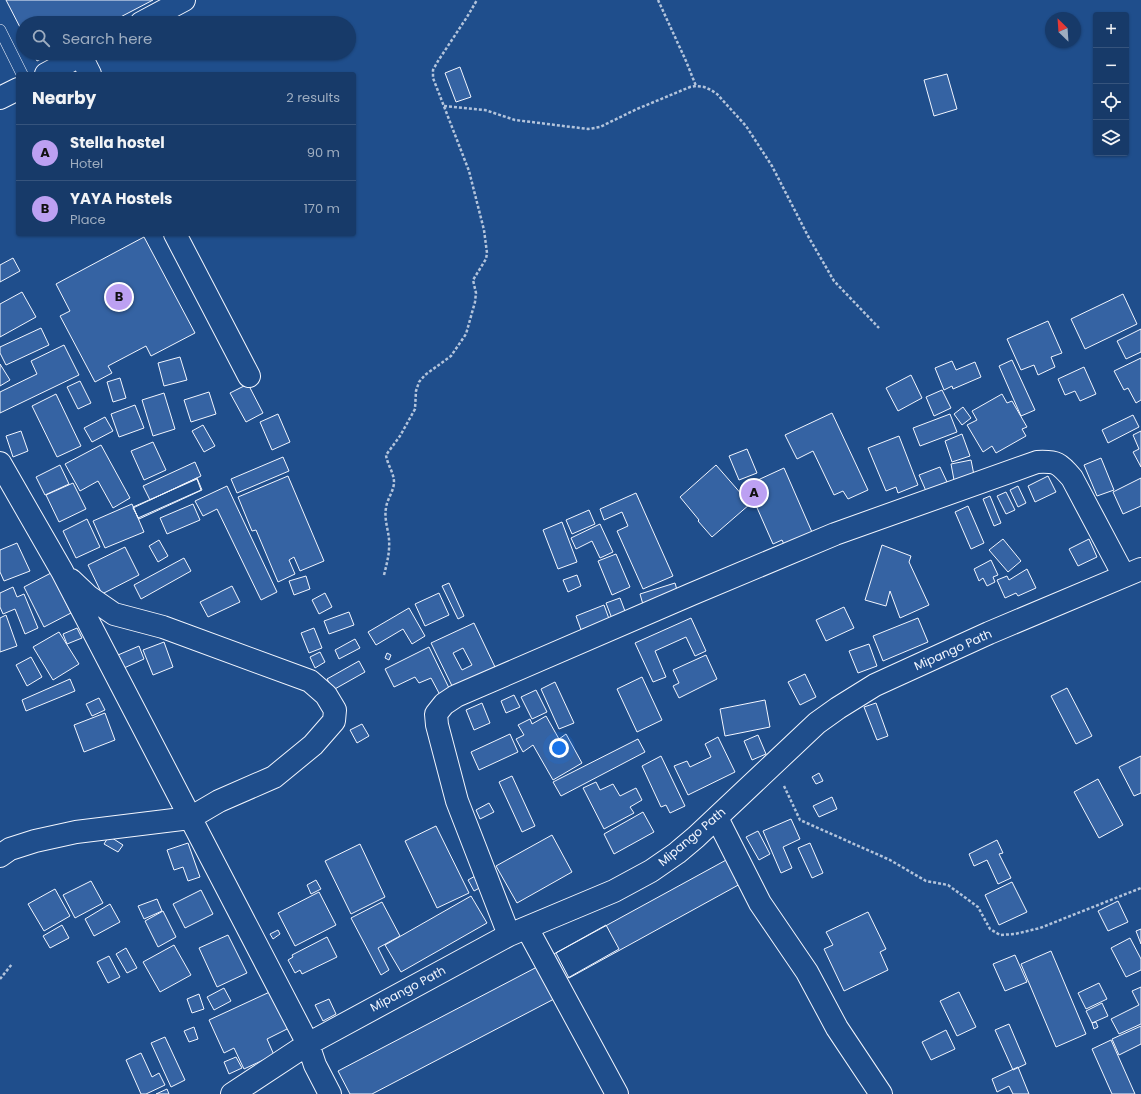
<!DOCTYPE html>
<meta charset="utf-8">
<style>
:root{--surface:#173a69;--page:#244571;--text:#f1f3f6;--muted:#9eadc0;--line:#36547d;--accent:#bca0f2}
body{margin:0;font-family:Poppins,sans-serif;background:var(--page);color:var(--text)}
.controls{position:absolute;right:12px;top:12px;display:grid;overflow:hidden;border-radius:4px;box-shadow:0 1px 3px #0004}
.controls button{width:36px;height:36px;display:grid;place-items:center;padding:0;border:0;border-bottom:1px solid var(--line);background:var(--surface);color:var(--text);font:20px sans-serif}
.compass{position:absolute;left:1045px;top:12px;width:36px;height:36px;border-radius:50%;background:var(--surface);box-shadow:0 1px 3px #0004;rotate:335deg}
.you{position:absolute;left:559px;top:748px;width:14px;height:14px;margin:-10px;border:3px solid #fff;border-radius:50%;background:#1a73e8;box-shadow:0 0 0 6px #1a73e833}
.badge{display:grid;place-items:center;width:26px;height:26px;border-radius:50%;background:var(--accent);color:#111;font-size:13px;font-weight:700}
.pin{position:absolute;translate:-50% -50%;border:2px solid #fff;box-shadow:0 1px 4px #0006}
.list{margin:0;padding:0;list-style:none}
h2{display:flex;justify-content:space-between;align-items:center;height:52px;margin:0;padding:0 16px;font-size:17px}
h2 small{font-size:13px;font-weight:400;color:var(--muted)}
.list li{display:grid;grid-template-columns:26px 1fr auto;gap:12px;align-items:center;box-sizing:border-box;height:56px;padding:0 16px;border-top:1px solid var(--line)}
.list b{display:block;font-size:15px;white-space:nowrap}
.list p{margin:0;font-size:13px;white-space:nowrap;color:var(--muted)}
.list em{font-size:13px;font-style:normal;color:var(--muted)}
.icon{flex:none;width:22px;height:22px;fill:none;stroke:currentColor;stroke-width:2;stroke-linecap:round;stroke-linejoin:round}
.map{position:relative;flex:none;width:1141px;height:1094px;overflow:hidden}
.search{position:absolute;background:var(--surface);box-shadow:0 1px 3px #0004;left:16px;top:16px;width:340px;height:44px;display:flex;align-items:center;gap:10px;box-sizing:border-box;padding:0 14px;border-radius:22px;color:var(--muted);font-size:15px}
.panel{position:absolute;background:var(--surface);box-shadow:0 1px 3px #0004;left:16px;top:72px;width:340px;height:164px;border-radius:4px}
.map>svg:first-child{display:block}
</style>
<div class="map">
<svg width="1141" height="1094" viewBox="0 0 1141 1094">
<rect width="100%" height="100%" fill="#1f4e8c"/>
<path fill="#3563a3" stroke="#f2f6ff" fill-rule="evenodd" d="M6,0h147l-44,23h-86v10z
M33,53h19l-15,8z
M460,67l11,30 -15,5 -11,-29z
M947,74l10,35 -23,7 -10,-36z
M144,237l51,96 -44,23 -5,-10 -38,20 4,7 -17,9 -35,-66 10,-5 -14,-27z
M13,258l7,13 -20,11v-17z
M22,292l14,25 -36,20v-33z
M1123,294l14,30 -52,25 -14,-30z
M1048,321l14,32 -11,4 4,10 -17,8 -4,-10 -13,5 -14,-31z
M41,328l8,17 -43,20 -6,-12v-6z
M1141,329v23l-15,7 -9,-18z
M64,345l15,30 -79,38v-21l37,-18 -6,-13z
M180,357l7,23 -23,6 -6,-23z
M1141,358v42l-5,3 -8,-15 -4,2 -10,-19z
M1012,360l23,50 -14,6 -22,-50z
M952,361l4,9 19,-8 6,15 -28,12 -1,-3 -8,4 -9,-22z
M0,364l10,16 -10,6z
M1084,367l12,27 -16,7 -5,-10 -10,4 -7,-16z
M911,375l11,23 -24,13 -12,-23z
M120,378l6,20 -13,4 -6,-20z
M80,381l11,22 -13,6 -11,-22z
M248,384l15,29 -17,9 -16,-29z
M942,390l9,18 -17,8 -8,-19z
M209,392l7,22 -25,8 -7,-22z
M164,393l11,36 -22,7 -11,-36z
M56,394l25,52 -24,11 -25,-51z
M1002,394l5,9 5,-2 15,26 -5,2 4,7 -30,17 -4,-7 -9,6 -16,-27 10,-5 -5,-9z
M135,405l9,23 -25,9 -8,-23z
M963,407l8,11 -9,7 -8,-11z
M832,413l36,77 -20,9 -5,-8 -9,4 -21,-44 -16,8 -12,-24z
M278,414l12,28 -18,8 -12,-28z
M950,414l7,18 -37,14 -7,-18z
M1133,415l6,12 -31,16 -6,-13z
M105,417l8,14 -21,11 -8,-14z
M203,425l12,21 -11,6 -12,-21z
M21,431l7,20 -15,6 -7,-21z
M1141,431v36l-8,-15 6,-3 -6,-14z
M962,434l8,22 -18,6 -7,-21z
M899,436l19,49 -20,8 -2,-6 -10,4 -18,-43z
M153,442l13,28 -22,10 -13,-29z
M101,445l29,53 -17,10 -15,-27 -18,10 -15,-27z
M747,449l10,24 -18,7 -10,-24z
M283,457l6,14 -52,22 -6,-14z
M1101,458l13,32 -17,6 -13,-31z
M971,460l3,15 -20,5 -3,-16z
M195,462l6,14 -51,24 -7,-14z
M60,465l9,19 -24,11 -9,-18z
M716,465l34,39 -38,33 -14,-16 1,-1 -19,-23z
M940,467l7,15 -21,9 -7,-16z
M784,468l31,71 -28,12 -5,-11 -9,4 -26,-59z
M288,476l36,85 -24,10 -6,-14 -5,3 6,14 -17,8 -22,-52 -4,1 -14,-34z
M1048,476l8,16 -21,10 -7,-16z
M197,478l5,12 -63,29 -6,-11z
M1141,478v28l-18,8 -10,-22z
M197,479l4,11 -63,28 -5,-11z
M73,483l13,26 -27,13 -13,-27z
M227,486l50,106 -16,8 -44,-91 -14,7 -8,-15z
M1018,486l8,17 -8,4 -8,-17z
M1006,492l9,18 -9,4 -9,-18z
M636,493l37,83 -30,13 -26,-58 11,-5 -6,-14 -18,8 -4,-11z
M990,496l11,27 -7,3 -11,-27z
M132,504l12,28 -39,16 -12,-27z
M193,504l7,16 -33,14 -7,-16z
M968,506l16,37 -13,6 -16,-37z
M589,510l6,14 -23,10 -6,-14z
M87,519l13,28 -24,11 -13,-27z
M562,522l15,40 -19,7 -15,-39z
M600,524l13,28 -13,6 -8,-17 -16,8 -5,-11z
M1003,539l18,22 -13,11 -19,-22z
M1089,539l8,18 -19,9 -9,-17z
M159,540l9,16 -10,6 -9,-16z
M17,543l13,28 -26,10 -4,-9v-22z
M882,545l29,11 -2,6 20,43 -29,13 -10,-27 -4,15 -21,-6z
M125,547l14,28 -37,19 -14,-29z
M616,554l14,33 -18,8 -14,-34z
M184,558l7,13 -50,28 -7,-14z
M991,560l7,15 -5,2 2,5 -8,4 -4,-8 -4,3 -5,-12z
M1027,569l9,19 -18,8 -2,-3 -11,5 -8,-18 10,-4 2,4z
M51,573l20,40 -27,14 -20,-40z
M577,575l4,11 -13,6 -5,-12z
M306,576l4,13 -16,6 -5,-14z
M449,583l15,33 -6,3 -16,-33z
M675,583l4,14 -35,11 -4,-14z
M232,586l8,16 -32,15 -8,-15z
M13,587l4,10 7,-3 14,34 -13,6 -10,-25 -12,5 -3,-7v-14z
M325,593l7,14 -13,7 -7,-14z
M439,593l10,22 -24,11 -10,-22z
M620,598l8,21 -14,5 -8,-21z
M604,605l8,22 -28,11 -8,-22z
M844,607l10,21 -28,13 -10,-21z
M409,608l16,28 -13,8 -9,-15 -27,16 -8,-13z
M349,612l5,13 -25,9 -5,-13z
M6,615l11,31 -17,6v-34z
M691,618l15,33 -11,5 -9,-19 -31,14 11,26 -13,5 -18,-39z
M918,618l10,24 -45,19 -10,-25z
M474,623l21,44 -42,21 -22,-45zM463,648l9,17 -10,5 -9,-17z
M77,628l5,10 -15,6 -4,-10z
M314,628l8,20 -13,5 -8,-20z
M59,632l20,32 -26,16 -20,-33z
M355,639l5,9 -21,11 -4,-9z
M164,642l9,25 -20,8 -10,-25z
M869,644l8,22 -19,7 -9,-22z
M139,646l5,13 -20,9 -6,-13z
M429,647l21,43 -10,5 -9,-17 -12,5 -4,-6 -21,10 -9,-18z
M320,652l5,10 -10,6 -5,-11z
M387,653l4,2 -2,5 -4,-2z
M706,655l11,24 -38,19 -6,-12 6,-3 -6,-13z
M31,657l11,20 -15,9 -11,-21z
M359,661l6,11 -32,18 -6,-11z
M805,674l11,23 -16,8 -12,-23z
M642,677l20,43 -25,12 -20,-43z
M70,679l5,12 -49,20 -4,-11z
M555,682l19,41 -15,6 -18,-40z
M1067,688l25,48 -16,8 -25,-48z
M536,690l11,22 -15,7 -11,-22z
M514,695l6,12 -14,6 -5,-12z
M99,698l6,12 -13,6 -6,-12z
M765,700l5,27 -45,9 -5,-27z
M482,703l8,20 -16,7 -8,-20z
M876,703l12,33 -11,4 -13,-33z
M105,713l10,27 -31,12 -10,-27z
M546,716l13,23 7,-5 16,29 -29,17 -20,-35 -10,7 -7,-13 8,-4 -6,-10 12,-6 2,5z
M362,724l7,12 -12,7 -7,-13z
M510,734l8,18 -39,18 -8,-18z
M758,735l8,19 -14,6 -8,-19z
M718,737l17,35 -47,23 -14,-29 13,-5 3,6 21,-10 -6,-13z
M638,739l7,13 -84,44 -8,-14z
M661,756l24,50 -15,7 -4,-8 -5,2 -19,-41z
M1141,756v37l-7,3 -15,-29z
M819,773l4,8 -7,3 -4,-7z
M512,776l23,50 -13,6 -23,-50z
M1098,779l25,46 -24,13 -25,-46z
M596,782l4,8 13,-6 7,12 16,-8 6,12 -12,7 4,6 -30,16 -21,-41z
M832,797l5,12 -18,8 -6,-11z
M489,803l5,9 -14,7 -4,-9z
M643,812l11,20 -40,22 -10,-20z
M791,819l9,20 -17,8 9,21 -11,5 -18,-42z
M436,826l33,67 -32,15 -32,-67z
M758,831l12,23 -11,6 -13,-23z
M552,835l20,37 -55,31 -21,-37z
M109,836l14,9 -5,7 -14,-8z
M997,840l6,13 -4,1 12,24 -13,6 -11,-24 -13,6 -5,-12z
M188,843l12,34 -12,4 -5,-14 -9,3 -7,-20z
M810,843l13,30 -11,5 -14,-30z
M360,844l25,53 -34,17 -26,-53z
M728,859l14,24 -173,95 -13,-25z
M477,875l6,11 -9,5 -6,-11z
M316,880l5,9 -10,5 -4,-9z
M91,881l12,22 -28,15 -12,-23z
M1012,882l15,30 -28,13 -14,-30z
M55,889l15,27 -26,15 -16,-27z
M201,890l12,24 -28,14 -12,-24z
M319,892l17,33 -41,21 -17,-33z
M471,896l16,27 -86,49 -16,-27z
M157,899l5,12 -18,8 -6,-13z
M1118,901l10,21 -20,9 -10,-20z
M382,902l18,34 -22,12 11,22 -8,5 -30,-57z
M110,904l10,18 -26,14 -9,-17z
M163,911l13,26 -18,10 -13,-26z
M868,912l18,37 -6,3 8,18 -44,21 -20,-42 9,-4 -7,-13z
M62,925l7,13 -19,10 -7,-12z
M606,925l13,24 -53,30 -14,-24z
M1141,929v15l-5,-13z
M278,930l2,4 -7,5 -3,-5z
M228,935l19,38 -30,14 -18,-39z
M327,937l10,20 -35,17 -2,-4 -5,3 -7,-13 5,-3 -1,-2z
M1130,938l11,21v11l-15,7 -15,-29z
M174,945l17,30 -31,17 -17,-30z
M126,948l11,20 -10,5 -11,-19z
M1051,951l35,83 -30,13 -35,-83z
M1015,955l12,27 -22,9 -12,-27z
M109,956l11,21 -12,6 -11,-21z
M537,967l17,32 -182,95h-22l-12,-23z
M1099,983l8,16 -21,10 -8,-16z
M1141,987v37l-22,10 -8,-15 28,-14 -7,-14z
M224,988l7,13 -17,9 -7,-13z
M274,990l17,37 -24,12 7,16 -30,14 -10,-21 -10,5 -15,-33z
M959,992l17,35 -19,9 -17,-35z
M199,994l5,15 -12,4 -5,-14z
M329,999l7,15 -13,7 -8,-16z
M1102,1003l6,13 -16,7 -6,-12z
M1096,1022l2,5 -4,2 -2,-6z
M1009,1024l17,40 -13,6 -18,-40z
M1141,1026v18l-22,11 -7,-16z
M194,1027l4,12 -9,3 -5,-11z
M946,1030l9,19 -24,11 -9,-18z
M165,1037l20,43 -14,7 -20,-44z
M1111,1040l24,54h-23l-20,-45z
M141,1053l11,24 7,-4 6,12 -19,9h-5l-15,-34z
M236,1057l6,11 -13,6 -5,-12z
M1018,1067l11,27h-16l-4,-8 -12,6 -5,-13z
M167,1089l2,5h-13z"/>
<g fill="none" stroke-linecap="round" stroke-linejoin="round">
<g stroke="#f2f6ff" stroke-width="12">
<path id="lane" d="M0,30l22,44"/>
</g>
<g stroke="#f2f6ff" stroke-width="24">
<path id="street" d="M141,23l43,-23
M81,56l9,18
M46,74l39,-21
M0,98l18,-9
M175,234l74,142
M0,463l62,108 246,473 7,21 15,29
M717,818l43,85 47,69 30,56 44,66
M0,856l10,-7 25,-8 41,-9 114,-14 29,-17 55,-24 39,-32 21,-24 1,-11 -9,-15 -16,-14 -147,-54 -49,-13 -26,-18 -17,-16
M527,928l90,166
M509,935l-52,-134 -20,-76 -1,-11 8,-10 12,-8 236,-102 143,-60 202,-72c20,-1 22,1 35,16l52,98
M232,1094l76,-50 201,-109 105,-44 37,-20 26,-18 19,-16 121,-114 21,-15 37,-23 114,-52 152,-64"/>
</g>
<path stroke="#b3c4dc" stroke-width="2.5" stroke-dasharray="3 2" stroke-linecap="butt" d="M658,0l28,61 10,25
M444,106l41,4 30,10 73,9 12,-2 37,-18 53,-22 6,-1 8,1 7,3 6,4 29,32 26,40 36,70 26,45 45,47
M384,575c3,-12 6,-23 5,-36 -1,-10 -5,-21 -3,-31 1,-9 8,-17 8,-26 0,-9 -7,-18 -8,-27l14,-19 15,-27 1,-18 3,-9 6,-7 26,-19 15,-22 9,-32 1,-9 -3,-13 13,-21 1,-6 -3,-23 -15,-59 -36,-93v-8l5,-9 29,-44 10,-17
M784,786l16,34 90,40 36,21 22,4 30,22 12,22 10,6 15,-1 25,-6 101,-40
M0,979l12,-15"/>
<use href="#lane" stroke="#1f4e8c" stroke-width="11"/>
<use href="#street" stroke="#1f4e8c" stroke-width="22"/>
</g>
<g text-anchor="middle" stroke-width="3" stroke-linejoin="round" paint-order="stroke">
<g font-size="12" fill="#f2f6ff" stroke="#1f4e8c">
<text transform="translate(953 650) rotate(-24)" y="4">Mipango Path</text>
<text transform="translate(692 837) rotate(-40)" y="4">Mipango Path</text>
<text transform="translate(408 989) rotate(-28)" y="4">Mipango Path</text>
</g>
</g>
</svg>
<div class="controls">
<button>+</button>
<button>−</button>
<button><svg class="icon" aria-label="locate" viewBox="0 0 24 24"><circle cx="12" cy="12" r="6"/><path d="M12 2v4M12 18v4M2 12h4M18 12h4"/></svg></button>
<button><svg class="icon" aria-label="layers" viewBox="0 0 24 24"><path d="M12 4l9 5-9 5-9-5zM3 14l9 5 9-5"/></svg></button>
</div>
<svg class="compass" viewBox="-18 -18 36 36"><path d="M0-13l5 13h-10z" fill="#e53935"/><path d="M0 13l5-13h-10z" fill="#9eadc0"/></svg>
<div class="you"></div>
<div class="pin badge" style="left:754px;top:493px">A</div>
<div class="pin badge" style="left:119px;top:297px">B</div>
<div class="search"><svg class="icon" aria-label="search" viewBox="0 0 24 24"><circle cx="10" cy="10" r="6"/><path d="M15 15l6 6"/></svg>Search here</div>
<section class="panel">
<h2>Nearby<small>2 results</small></h2>
<ul class="list">
<li><span class="badge">A</span><div><b>Stella hostel</b><p>Hotel</p></div><em>90 m</em></li>
<li><span class="badge">B</span><div><b>YAYA Hostels</b><p>Place</p></div><em>170 m</em></li>
</ul>
</section>
</div>
